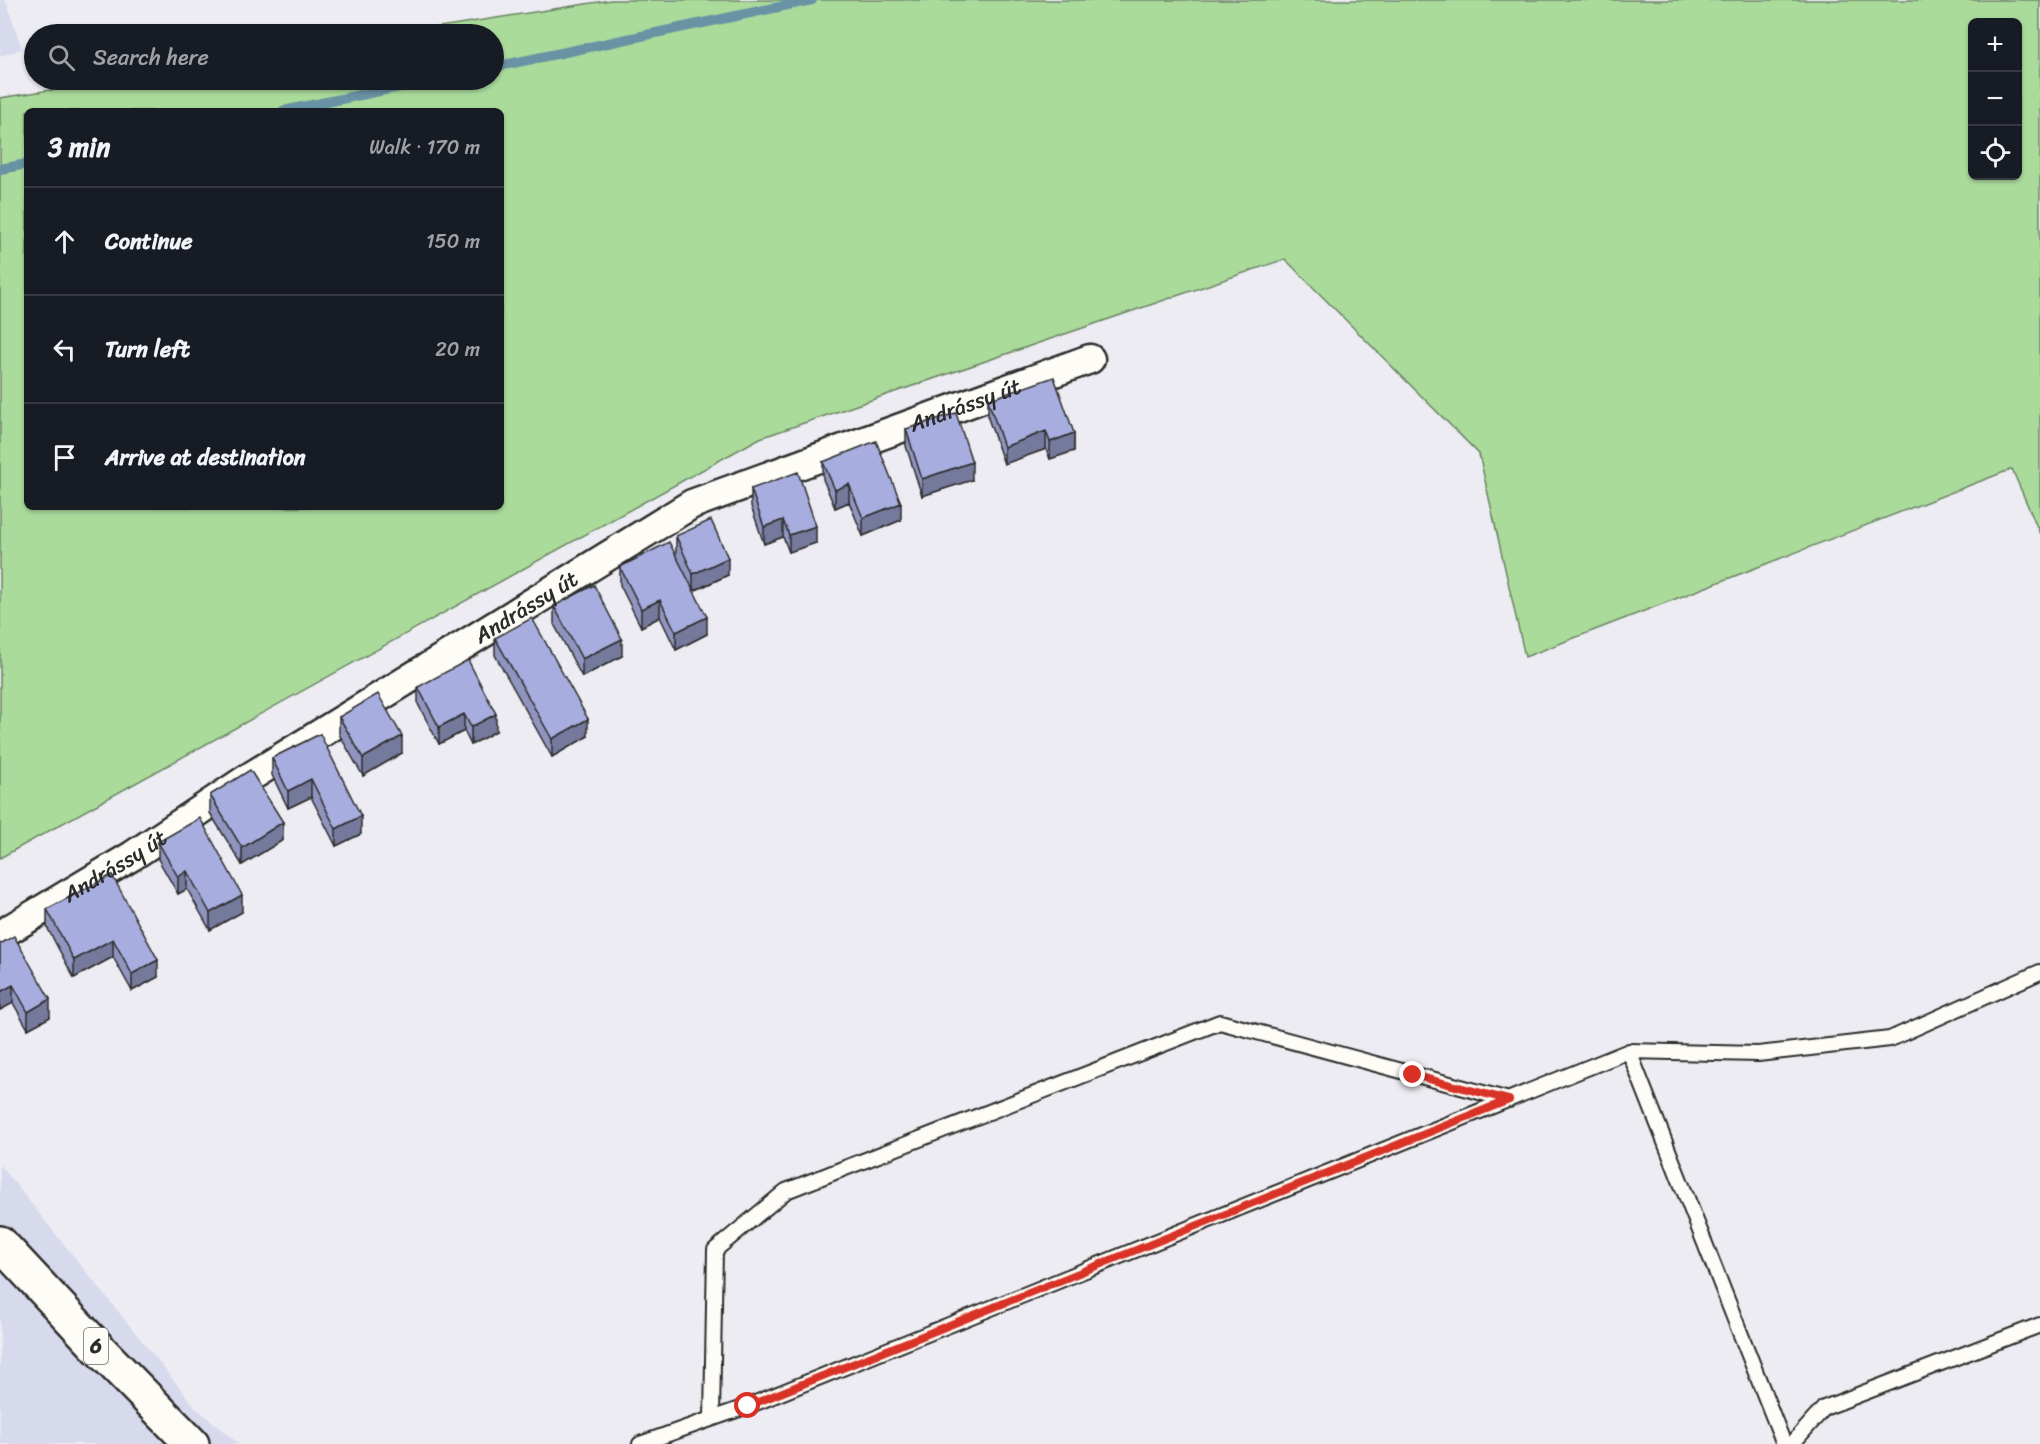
<!DOCTYPE html>
<meta charset="utf-8">
<style>
:root{--surface:#171b24;--page:#242831;--text:#f1f3f6;--muted:#9ea1a6;--line:#363941}
body{margin:0;font-family:Sriracha,sans-serif;background:var(--page);color:var(--text)}
.controls{position:absolute;right:18px;top:18px;display:grid;overflow:hidden;border-radius:9px;box-shadow:0 2px 4px #0004}
.controls button{width:54px;height:54px;display:grid;place-items:center;padding:0;border:0;border-bottom:2px solid var(--line);background:var(--surface);color:var(--text);font:30px sans-serif}
.stop{position:absolute;width:18px;height:18px;margin:-14px;border:4px solid #d93025;border-radius:50%;background:#fff}
.stop.end{background:#d93025;border-color:#fff;box-shadow:0 2px 6px #0008}
.list{margin:0;padding:0;list-style:none}
h2{display:flex;justify-content:space-between;align-items:center;height:78px;margin:0;padding:0 24px;font-size:26px}
h2 small{font-size:20px;font-weight:400;color:var(--muted)}
.list li{display:grid;grid-template-columns:39px 1fr auto;gap:18px;align-items:center;box-sizing:border-box;height:108px;padding:0 24px;border-top:2px solid var(--line)}
.list b{display:block;font-size:22px;white-space:nowrap}
.list em{font-size:20px;font-style:normal;color:var(--muted)}
.icon{flex:none;width:33px;height:33px;fill:none;stroke:currentColor;stroke-width:2;stroke-linecap:round;stroke-linejoin:round}
.map{position:relative;flex:none;width:2040px;height:1444px;overflow:hidden}
.search{position:absolute;background:var(--surface);box-shadow:0 2px 4px #0004;left:24px;top:24px;width:480px;height:66px;display:flex;align-items:center;gap:15px;box-sizing:border-box;padding:0 21px;border-radius:33px;color:var(--muted);font-size:22px}
.panel{position:absolute;background:var(--surface);box-shadow:0 2px 4px #0004;left:24px;top:108px;width:480px;height:402px;border-radius:9px}
.map>svg:first-child{display:block}
</style>
<div class="map">
<svg width="2040" height="1444" viewBox="0 0 2040 1444">
<rect width="100%" height="100%" fill="#ececf2"/>
<filter id="ink" filterUnits="userSpaceOnUse"><feTurbulence type="fractalNoise" baseFrequency=".0167" numOctaves="2"/><feDisplacementMap in="SourceGraphic" scale="12" xChannelSelector="R" yChannelSelector="G"/><feConvolveMatrix kernelMatrix="1 2 1 2 8 2 1 2 1" color-interpolation-filters="sRGB"/></filter>
<g filter="url(#ink)">
<path fill="#d7d9ec" d="M0,0h6l16,49 -22,7z
M0,1165l196,243 43,36h-239z"/>
<path fill="#aadb9b" stroke="#6a8363" stroke-width="1.5" fill-rule="evenodd" d="M611,0h1429v534l-28,-65 -487,188 -46,-203 -194,-195 -525,179 -760,420v-760l114,-18h380v-46h-99zM1972,22h46v154h-46zM27,111h474v396h-474z"/>
<g fill="none" stroke-linecap="round" stroke-linejoin="round">
<path stroke="#6992a4" stroke-width="10" d="M494,67l318,-67
M283,111l150,-31
M0,169l27,-5"/>
<g stroke="#2b2b2b" stroke-width="18">
<path id="lane" d="M1629,1051l129,3 132,-15 150,-67
M712,1418l3,-168 71,-59 434,-169 289,78
M640,1444l108,-38 881,-355 155,393
M1792,1444l32,-36 216,-83"/>
</g>
<g stroke="#2b2b2b" stroke-width="33">
<g id="street">
<path id="s1" d="M0,935l132,-79 118,-79 442,-273 398,-145"/>
</g>
</g>
<g stroke="#2b2b2b" stroke-width="38">
<path id="primary" d="M0,1243l100,107 92,94"/>
</g>
<use href="#lane" stroke="#fdfcf7" stroke-width="14"/>
<use href="#street" stroke="#fdfcf7" stroke-width="28"/>
<use href="#primary" stroke="#fdfcf7" stroke-width="33"/>
</g>
<path fill="#9095bf" stroke="#2b2b2b" stroke-width="1.5" d="M988,400l86,33v18l-24,8 -4,-10 -42,15 -16,-46z
M906,429l66,51 -50,16 -16,-50z
M823,462l78,58 -38,16 -14,-34 -14,6 -12,-29z
M751,489l65,54 -27,9 -6,-15 -19,7 -13,-38z
M676,536l52,39 -34,16 13,43 -31,16 -16,-33 -19,10 -21,-42v-18l56,-13z
M554,606l68,50 -40,21 -28,-53z
M495,638l93,98 -36,21 -57,-102z
M418,687l78,44 -25,14 -7,-14 -25,13 -21,-40z
M339,717l63,36 -39,23 -24,-42z
M320,734l41,100 -25,12 -25,-49 -23,11 -16,-33v-17z
M210,795l73,45 -41,25 -32,-52z
M158,842l84,70 -32,18 -23,-41 -9,5 -20,-35z
M112,875l46,102 -26,14 -19,-34 -39,21 -27,-51v-18z
M0,944l50,73 -22,12 -15,-26 -13,7z"/>
<path fill="#75799b" stroke="#2b2b2b" stroke-width="1.5" d="M1046,431v18l-42,15v-17z
M1074,433v18l-24,8v-17z
M972,462v18l-50,16v-17z
M849,484v18l-14,6v-18z
M901,503v17l-38,16v-18z
M783,520v17l-19,7v-17z
M816,526v17l-27,9v-17z
M728,558v17l-35,16v-17z
M660,600v17l-19,10v-18z
M707,617v17l-31,16v-18z
M622,639v17l-40,21v-18z
M464,714v17l-25,13v-17z
M496,714v17l-25,14v-18z
M588,719v17l-36,21v-18z
M402,736v17l-39,23v-18z
M311,779v18l-23,11v-17z
M361,816v18l-25,12v-17z
M283,822v18l-41,25v-17z
M187,871v18l-9,5v-17z
M242,895v17l-32,18v-17z
M113,939v18l-39,21v-18z
M158,960v17l-26,14v-17z
M13,985v18l-13,7v-18z
M50,999v18l-22,12v-17z"/>
<path fill="#a7adde" stroke="#2b2b2b" stroke-width="1.5" d="M1054,377l20,56 -24,9 -4,-11 -42,16 -16,-47z
M956,413l16,49 -50,17 -16,-50z
M876,441l25,62 -38,15 -14,-34 -14,6 -12,-28z
M798,472l18,54 -27,9 -6,-15 -19,7 -13,-38z
M711,520l17,38 -35,16 -17,-38z
M669,542l38,75 -31,15 -16,-32 -19,9 -21,-42z
M594,585l28,54 -40,20 -28,-53z
M532,618l56,101 -36,20 -57,-101z
M468,660l28,54 -25,13 -7,-13 -25,13 -21,-40z
M378,694l24,42 -39,22 -24,-41z
M320,734l41,82 -25,13 -25,-50 -23,12 -16,-33z
M250,770l33,52 -41,26 -32,-53z
M200,818l42,77 -32,18 -23,-42 -9,6 -20,-35z
M112,875l46,85 -26,14 -19,-35 -39,21 -27,-51z
M14,936l36,63 -22,13 -15,-27 -13,7v-48z"/>
</g>
<g fill="none" stroke-linecap="round" stroke-linejoin="round" filter="url(#ink)">
<path stroke="#d93025" stroke-width="8" d="M748,1406l761,-306 -96,-25"/>
</g>
<g text-anchor="middle" stroke-width="4.5" stroke-linejoin="round" paint-order="stroke">
<rect fill="#fdfcf7" stroke="#6a6a68" stroke-width="1.5" x="84" y="1328" width="24" height="36" rx="4.5"/>
<g font-size="21" font-weight="bold" fill="#2b2b2b">
<text x="96" y="1353">6</text>
</g>
<g font-size="22" fill="#2b2b2b" stroke="#fdfcf7">
<text dy="8" stroke="none"><textPath href="#s1" startOffset="1106">Andrássy út</textPath></text>
<text dy="8" stroke="none"><textPath href="#s1" startOffset="620">Andrássy út</textPath></text>
<text dy="8" stroke="none"><textPath href="#s1" startOffset="134">Andrássy út</textPath></text>
</g>
</g>
</svg>
<div class="controls">
<button>+</button>
<button>−</button>
<button><svg class="icon" aria-label="locate" viewBox="0 0 24 24"><circle cx="12" cy="12" r="6"/><path d="M12 2v4M12 18v4M2 12h4M18 12h4"/></svg></button>
</div>
<div class="stop" style="left:748px;top:1406px"></div>
<div class="stop end" style="left:1413px;top:1075px"></div>
<div class="search"><svg class="icon" aria-label="search" viewBox="0 0 24 24"><circle cx="10" cy="10" r="6"/><path d="M15 15l6 6"/></svg>Search here</div>
<section class="panel">
<h2>3 min<small>Walk · 170 m</small></h2>
<ul class="list">
<li><svg class="icon" aria-label="ahead" viewBox="0 0 24 24"><path d="M12 20V5M6 11l6-6 6 6"/></svg><div><b>Continue</b></div><em>150 m</em></li>
<li><svg class="icon" aria-label="left" viewBox="0 0 24 24"><path d="M17 20v-9H6M10 6l-5 5 5 5"/></svg><div><b>Turn left</b></div><em>20 m</em></li>
<li><svg class="icon" aria-label="arrive" viewBox="0 0 24 24"><path d="M6 21V4h12l-3 4 3 4H6"/></svg><div><b>Arrive at destination</b></div></li>
</ul>
</section>
</div>
